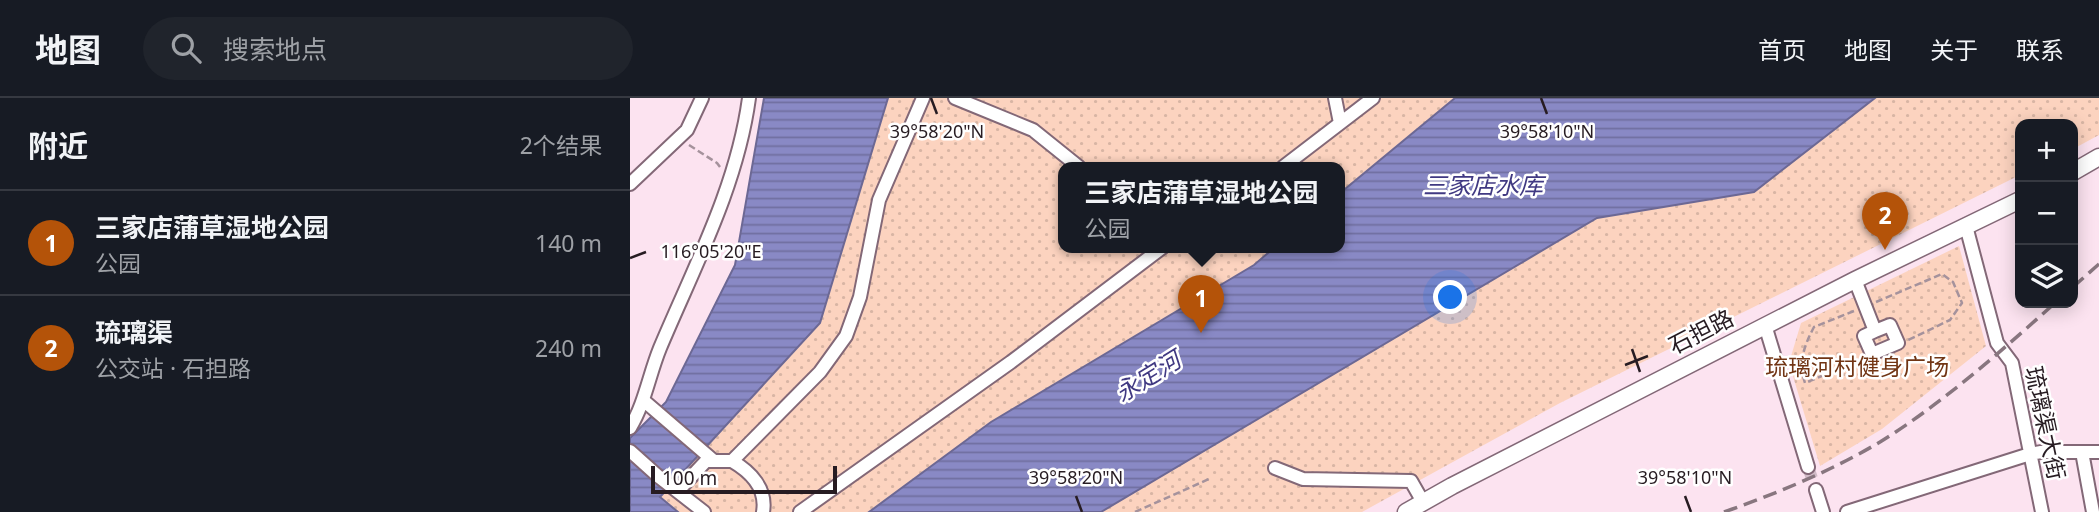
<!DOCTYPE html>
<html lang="zh">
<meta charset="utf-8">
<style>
:root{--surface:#171b24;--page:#20242c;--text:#f1f3f6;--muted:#9ea1a6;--line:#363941;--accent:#b45309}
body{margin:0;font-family:"Noto Sans","Noto Sans SC",sans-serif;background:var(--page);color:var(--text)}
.controls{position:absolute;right:21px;top:21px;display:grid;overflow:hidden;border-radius:14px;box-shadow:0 4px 18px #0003}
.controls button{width:63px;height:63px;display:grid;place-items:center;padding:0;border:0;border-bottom:2px solid var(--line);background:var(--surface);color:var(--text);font:35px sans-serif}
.scale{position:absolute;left:21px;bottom:18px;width:186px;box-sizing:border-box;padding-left:7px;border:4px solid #271c22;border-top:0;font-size:19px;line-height:24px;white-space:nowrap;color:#271c22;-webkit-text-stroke:5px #fff;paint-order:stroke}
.you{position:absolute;left:821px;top:200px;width:24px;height:24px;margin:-18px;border:5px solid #fff;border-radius:50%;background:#1a73e8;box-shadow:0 0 0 10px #1a73e833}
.badge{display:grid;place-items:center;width:46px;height:46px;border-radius:50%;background:var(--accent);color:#fff;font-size:23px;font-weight:700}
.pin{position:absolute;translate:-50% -58px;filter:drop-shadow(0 2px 4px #0008)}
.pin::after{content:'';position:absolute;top:37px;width:24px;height:21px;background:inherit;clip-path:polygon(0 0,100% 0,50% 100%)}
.popup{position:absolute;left:428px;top:64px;width:287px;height:91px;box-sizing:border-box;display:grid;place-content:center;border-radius:14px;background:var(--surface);filter:drop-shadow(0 2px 5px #0005);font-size:23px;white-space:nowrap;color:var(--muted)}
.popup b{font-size:26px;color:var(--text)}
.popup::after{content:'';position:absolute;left:50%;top:100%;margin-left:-14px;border:14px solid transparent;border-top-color:var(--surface)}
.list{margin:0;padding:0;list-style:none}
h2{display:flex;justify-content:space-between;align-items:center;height:91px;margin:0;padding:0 28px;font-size:30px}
h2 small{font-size:23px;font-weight:400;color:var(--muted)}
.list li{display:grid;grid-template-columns:46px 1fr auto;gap:21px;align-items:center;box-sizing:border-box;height:105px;padding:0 28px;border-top:2px solid var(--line)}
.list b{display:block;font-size:26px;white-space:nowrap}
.list p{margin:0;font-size:23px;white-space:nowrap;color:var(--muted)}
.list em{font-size:23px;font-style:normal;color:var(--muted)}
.icon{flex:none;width:38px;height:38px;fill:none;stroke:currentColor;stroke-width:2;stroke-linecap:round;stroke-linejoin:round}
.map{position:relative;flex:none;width:1469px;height:414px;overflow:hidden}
header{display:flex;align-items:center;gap:42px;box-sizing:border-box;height:98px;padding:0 35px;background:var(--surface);border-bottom:2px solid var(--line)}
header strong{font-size:33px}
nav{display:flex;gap:38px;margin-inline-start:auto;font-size:24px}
.search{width:490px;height:63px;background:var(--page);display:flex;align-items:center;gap:18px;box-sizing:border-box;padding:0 24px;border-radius:38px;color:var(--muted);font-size:26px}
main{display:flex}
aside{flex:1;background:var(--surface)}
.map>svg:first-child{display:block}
</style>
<header>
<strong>地图</strong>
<div class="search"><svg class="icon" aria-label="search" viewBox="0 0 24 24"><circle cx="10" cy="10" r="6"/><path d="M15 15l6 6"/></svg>搜索地点</div>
<nav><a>首页</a><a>地图</a><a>关于</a><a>联系</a></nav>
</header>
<main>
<aside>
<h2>附近<small>2个结果</small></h2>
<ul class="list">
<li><span class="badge">1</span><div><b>三家店蒲草湿地公园</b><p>公园</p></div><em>140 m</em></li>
<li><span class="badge">2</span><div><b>琉璃渠</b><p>公交站 · 石担路</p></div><em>240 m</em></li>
</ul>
</aside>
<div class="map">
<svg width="1469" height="414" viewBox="0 0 1469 414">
<defs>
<pattern id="park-dots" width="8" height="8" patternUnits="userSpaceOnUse" patternTransform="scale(1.75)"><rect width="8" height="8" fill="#fcd3bf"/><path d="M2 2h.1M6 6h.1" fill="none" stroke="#d8b5a4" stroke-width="1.8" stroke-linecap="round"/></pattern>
<pattern id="water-rules" width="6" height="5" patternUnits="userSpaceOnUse" patternTransform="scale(1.75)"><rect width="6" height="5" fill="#8989c5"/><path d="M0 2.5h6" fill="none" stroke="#706fa0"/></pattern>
</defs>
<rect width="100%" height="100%" fill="#fce3f0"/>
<path fill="url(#park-dots)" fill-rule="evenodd" d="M134,0h1335v37l-26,14v-25h-53v51l-460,228 -198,109h-732v-74l36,-36 69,-137zM433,69h276v80h-276z
M1329,148l27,100 -104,83 -62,37 -31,-103 12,-40z"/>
<path fill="url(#water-rules)" stroke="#6c6894" stroke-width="2" d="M134,0h124l-68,225 -160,174 18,15h-48v-74l36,-36 69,-137z
M825,0h420l-121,94 -157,26 -496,294h-232l122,-90 263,-157 21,-18h64v-53z"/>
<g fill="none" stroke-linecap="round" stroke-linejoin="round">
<path stroke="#d1bbc7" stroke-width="12" stroke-dasharray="12 6" stroke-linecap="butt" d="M1178,369l8,23"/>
<g stroke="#836877" stroke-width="16">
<path id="minor" d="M325,0l78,32 46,37
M705,0l5,25
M653,69l90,-69
M0,86l57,-54 15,-32
M1336,128l31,117 15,20 30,149
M1225,182l20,51 15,-6 8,18 -26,11 -8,-18 11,-5
M1135,227l43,142
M13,302l71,61
M0,330c15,-25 19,-53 30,-80 34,-81 77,-161 89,-250
M0,353l29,26 45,35
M1452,354l11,60
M102,363c19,11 35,28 31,51
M645,370l28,11 108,2 12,21
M1186,392l7,22
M48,393l28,-30h26l88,-89 26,-36 14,-39 19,-97 44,-102
M170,414l211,-150 152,-115
M1217,414l183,-58 11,-2h58"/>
</g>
<g stroke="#836877" stroke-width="19">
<path id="major" d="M1443,74l26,-15
M776,414l46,-26 403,-206 165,-80"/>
</g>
<path stroke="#a5929c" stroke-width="2.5" stroke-dasharray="7 3.5" stroke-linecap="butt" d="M59,47l28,18 3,4
M1246,204l66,-28 11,8 9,21 -12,17 -42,20
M1224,213l-40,16c-10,19 -16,35 -9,56l58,-24
M505,414l74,-33"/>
<use href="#minor" stroke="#fff" stroke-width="12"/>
<use href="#major" stroke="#fff" stroke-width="16"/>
<path stroke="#88767f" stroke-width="3.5" stroke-dasharray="14 7" stroke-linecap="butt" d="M1443,189l26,-23
M1094,414c54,-19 107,-41 156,-70 63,-39 120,-90 175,-139"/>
</g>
<path fill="none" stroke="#271c22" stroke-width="2.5" d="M301,0l6,16M911,0l6,16M0,160l16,-6M1002,251l8,23M995,267l23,-9M446,398l6,16M1055,398l6,16"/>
<g text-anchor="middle" stroke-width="5" stroke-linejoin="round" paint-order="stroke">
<g font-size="23" fill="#271c22" stroke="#fff">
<text transform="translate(1071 234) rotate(-27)" y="8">石担路</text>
<text transform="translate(1415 325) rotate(78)" y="8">琉璃渠大街</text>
</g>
<g font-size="23" fill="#713514" stroke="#fff">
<text x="1227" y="277">琉璃河村健身广场</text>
</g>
<g font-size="24" font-style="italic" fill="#403982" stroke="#fff">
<text x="853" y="96">三家店水库</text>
<text transform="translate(518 279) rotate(-32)" y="8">永定河</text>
</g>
</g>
<g font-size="18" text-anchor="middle" fill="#271c22" stroke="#fff" stroke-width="5" stroke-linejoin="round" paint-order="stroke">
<text x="917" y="40">39°58'10"N</text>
<text x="307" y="40">39°58'20"N</text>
<text x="81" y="160">116°05'20"E</text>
<text x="446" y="386">39°58'20"N</text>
<text x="1055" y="386">39°58'10"N</text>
</g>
</svg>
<div class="controls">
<button>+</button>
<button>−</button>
<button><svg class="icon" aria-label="layers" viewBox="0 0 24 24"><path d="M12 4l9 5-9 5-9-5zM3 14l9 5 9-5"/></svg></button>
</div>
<div class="scale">100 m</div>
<div class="you"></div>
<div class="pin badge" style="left:571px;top:235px">1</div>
<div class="popup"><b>三家店蒲草湿地公园</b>公园</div>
<div class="pin badge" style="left:1255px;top:152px">2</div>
</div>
</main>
